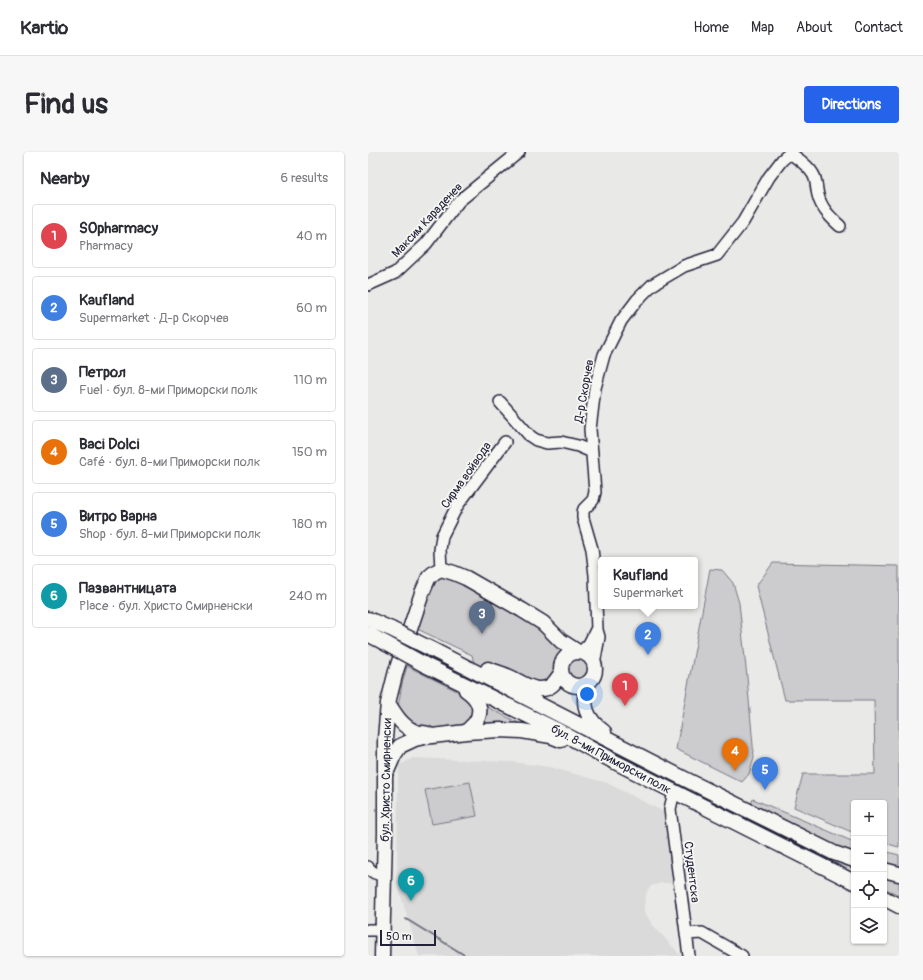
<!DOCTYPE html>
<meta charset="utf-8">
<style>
:root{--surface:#fff;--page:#f7f7f7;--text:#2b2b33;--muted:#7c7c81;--line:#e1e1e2;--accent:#2563eb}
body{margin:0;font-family:Pangolin,sans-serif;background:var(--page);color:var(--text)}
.controls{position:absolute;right:12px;bottom:12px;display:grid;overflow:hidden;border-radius:4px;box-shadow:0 1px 3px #0004}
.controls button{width:36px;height:36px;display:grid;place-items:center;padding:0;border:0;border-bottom:1px solid var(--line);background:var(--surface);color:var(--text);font:20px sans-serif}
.scale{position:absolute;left:12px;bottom:10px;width:56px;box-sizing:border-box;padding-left:4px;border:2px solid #22223b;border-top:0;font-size:11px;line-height:14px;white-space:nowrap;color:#22223b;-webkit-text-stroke:3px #f6f6f2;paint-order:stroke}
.you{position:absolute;left:219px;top:542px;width:14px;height:14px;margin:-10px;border:3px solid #fff;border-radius:50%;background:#1a73e8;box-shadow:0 0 0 6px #1a73e833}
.badge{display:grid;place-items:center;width:26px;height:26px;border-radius:50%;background:var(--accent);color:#fff;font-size:13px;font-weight:700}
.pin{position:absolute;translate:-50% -33px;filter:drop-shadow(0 1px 2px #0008)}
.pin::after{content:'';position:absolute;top:21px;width:14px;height:12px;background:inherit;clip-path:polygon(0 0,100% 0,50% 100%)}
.popup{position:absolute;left:230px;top:405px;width:100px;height:52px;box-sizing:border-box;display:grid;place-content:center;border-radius:4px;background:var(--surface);filter:drop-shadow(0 1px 3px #0005);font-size:13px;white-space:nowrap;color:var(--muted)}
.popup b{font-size:15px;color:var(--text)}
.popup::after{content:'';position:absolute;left:50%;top:100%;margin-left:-8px;border:8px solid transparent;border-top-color:var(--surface)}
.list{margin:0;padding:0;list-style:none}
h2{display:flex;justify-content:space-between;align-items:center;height:52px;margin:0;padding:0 16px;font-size:17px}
h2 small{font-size:13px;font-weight:400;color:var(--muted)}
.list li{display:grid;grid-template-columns:26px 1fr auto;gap:12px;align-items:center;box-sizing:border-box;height:64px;margin:0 8px 8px;padding:0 8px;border:1px solid var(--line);border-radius:4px}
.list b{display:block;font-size:15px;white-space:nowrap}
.list p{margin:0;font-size:13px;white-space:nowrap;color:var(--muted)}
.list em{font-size:13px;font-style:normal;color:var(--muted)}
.icon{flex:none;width:22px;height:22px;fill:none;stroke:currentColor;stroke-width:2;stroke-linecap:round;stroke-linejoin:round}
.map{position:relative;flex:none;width:531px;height:804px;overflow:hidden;border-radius:4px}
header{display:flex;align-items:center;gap:24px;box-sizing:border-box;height:56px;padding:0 20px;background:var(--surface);border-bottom:1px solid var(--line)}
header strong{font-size:19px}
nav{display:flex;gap:22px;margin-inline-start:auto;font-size:14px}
.intro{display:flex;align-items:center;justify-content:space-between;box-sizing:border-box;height:96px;padding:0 24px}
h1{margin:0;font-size:28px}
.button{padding:10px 18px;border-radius:4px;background:var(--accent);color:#fff;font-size:14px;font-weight:700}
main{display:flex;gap:24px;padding:0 24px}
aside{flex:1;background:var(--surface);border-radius:4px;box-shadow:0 1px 3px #0004}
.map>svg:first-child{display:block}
</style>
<header>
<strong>Kartio</strong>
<nav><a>Home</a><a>Map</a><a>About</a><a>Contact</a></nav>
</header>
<div class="intro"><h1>Find us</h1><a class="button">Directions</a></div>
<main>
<aside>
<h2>Nearby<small>6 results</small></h2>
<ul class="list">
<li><span class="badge" style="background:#e0444e">1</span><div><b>SOpharmacy</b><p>Pharmacy</p></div><em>40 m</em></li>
<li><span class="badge" style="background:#3f7fe0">2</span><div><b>Kaufland</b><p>Supermarket · Д-р Скорчев</p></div><em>60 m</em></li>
<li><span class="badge" style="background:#5c6f8a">3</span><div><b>Петрол</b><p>Fuel · бул. 8-ми Приморски полк</p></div><em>110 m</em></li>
<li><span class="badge" style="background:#e8710a">4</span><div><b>Baci Dolci</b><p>Café · бул. 8-ми Приморски полк</p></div><em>150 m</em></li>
<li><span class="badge" style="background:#3f7fe0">5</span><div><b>Витро Варна</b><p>Shop · бул. 8-ми Приморски полк</p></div><em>180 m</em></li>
<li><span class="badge" style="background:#0f9aa8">6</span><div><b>Пазвантницата</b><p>Place · бул. Христо Смирненски</p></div><em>240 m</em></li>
</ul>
</aside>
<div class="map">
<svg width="531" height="804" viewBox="0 0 531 804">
<rect width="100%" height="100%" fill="#e9e9e7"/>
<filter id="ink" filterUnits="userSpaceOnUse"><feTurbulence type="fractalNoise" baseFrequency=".025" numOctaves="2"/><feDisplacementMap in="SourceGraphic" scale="8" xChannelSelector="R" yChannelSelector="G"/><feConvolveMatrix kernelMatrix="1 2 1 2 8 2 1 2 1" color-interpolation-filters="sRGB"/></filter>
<g filter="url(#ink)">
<path fill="#dadada" d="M45,606l99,4 38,5 57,16 57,29 10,71h-13l-10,3 -4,5 -3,15 2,8 5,9 30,33h-262l-22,-73 1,-101 1,-17z"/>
<path fill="#ccccce" stroke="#777784" d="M405,411l126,3v281l-15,-4v-40h-30v30l-60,-26 9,-33h72l-1,-74h-89l-29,-114z
M342,417l12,1 11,13 6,20 8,74 7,80 -5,17 -7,8 -66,-33z
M67,420l87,38 41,40v9c22,-22 47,16 18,26 -6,2 -12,-1 -17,-5l-16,7 -37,-9 -37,-14 -2,-9 -61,-29z
M8,477l103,52 368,185 7,1v6l-440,-222z
M39,514l58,29 11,11 -8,19 -38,5 -22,-4 -10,-19 4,-23z
M117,554l34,17h-39z
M102,630l7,34 -45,8 -7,-34z
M385,647l101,43v15l-103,-53z
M516,699l15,4v16l-15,-4z
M516,724l15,4v15l-15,-7z"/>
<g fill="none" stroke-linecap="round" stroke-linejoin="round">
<path stroke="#71717f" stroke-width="2" d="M38,767l60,37"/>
<g stroke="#22223b" stroke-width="14">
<path id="minor" d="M422,1c8,6 18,12 23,21 4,6 3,14 5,21 3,13 12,22 22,31
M0,133l27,-12 31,-29 33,-43 60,-49
M132,250l30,34 6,4 11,3 14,-1 17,4 14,6
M73,417l-1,-19 2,-14 15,-30 48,-64
M213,500l8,-8 7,-14
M226,512l5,-27 -2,-7 -2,-55 -3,-26 -9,-31v-6l1,-3 9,-9 2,-8 -5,-63 5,-41 9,-33 17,-34 16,-21 15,-15 32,-19 33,-11 26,-33 26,-45 13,-17 8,-7 2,-1
M306,640l-4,17 19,147
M0,715c4,6 9,8 16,8
M0,778h15
M318,782l16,-1 40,23"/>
</g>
<g stroke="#22223b" stroke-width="17">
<path id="major" d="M0,467l23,10
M0,482l17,9
M63,497l254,130 149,74 20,7
M193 517a17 17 0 1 1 34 0a17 17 0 1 1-34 0Z
M57,513l130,64 58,32 241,121
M120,517c8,3 16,5 24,9 12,6 28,18 41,6 3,-3 5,-7 8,-10
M218,532c-3,22 -1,34 18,48
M20,551c7,11 14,24 28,29 4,1 8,1 12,2
M98,580c3,-3 6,-6 9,-9 9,-13 3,-25 -9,-33
M19,619l7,-16 6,-9 15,-7 9,-2 42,-5 34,-2 22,1 29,5 10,4
M516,718l15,4
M516,746l15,8
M14,804l3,-123v-94l3,-36 8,-32 26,-78 7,-16 6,-5 6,-3 13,4 12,5 56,32 21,13 18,18 17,11"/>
</g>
<use href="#minor" stroke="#f6f6f2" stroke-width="11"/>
<use href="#major" stroke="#f6f6f2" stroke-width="14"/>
<g stroke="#22223b" stroke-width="17" stroke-linecap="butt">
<path id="major-bridge" d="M23,477l40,20
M17,491l40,22"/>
</g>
<use href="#major-bridge" stroke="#f6f6f2" stroke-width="14"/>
</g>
</g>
<g text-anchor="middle" stroke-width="3.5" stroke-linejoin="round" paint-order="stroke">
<g font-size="12" fill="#22223b" stroke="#f6f6f2">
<text transform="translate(59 68) rotate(-47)" y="4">Максим Караденев</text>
<text transform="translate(216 239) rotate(-80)" y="4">Д-р Скорчев</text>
<text transform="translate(98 323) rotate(-55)" y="4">Сирма войвода</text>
<text transform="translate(243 607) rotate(28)" y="4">бул. 8-ми Приморски полк</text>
<text transform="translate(18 628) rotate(-89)" y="4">бул. Христо Смирненски</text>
<text transform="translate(324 720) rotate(83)" y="4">Студентска</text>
</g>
</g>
</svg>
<div class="controls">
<button>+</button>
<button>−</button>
<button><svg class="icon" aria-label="locate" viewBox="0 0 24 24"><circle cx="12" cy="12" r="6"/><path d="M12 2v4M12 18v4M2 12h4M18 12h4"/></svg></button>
<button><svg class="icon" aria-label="layers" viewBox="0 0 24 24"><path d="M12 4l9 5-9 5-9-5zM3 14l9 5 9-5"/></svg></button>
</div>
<div class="scale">50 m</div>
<div class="you"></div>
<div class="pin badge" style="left:257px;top:554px;background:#e0444e">1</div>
<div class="pin badge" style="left:280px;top:503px;background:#3f7fe0">2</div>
<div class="popup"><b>Kaufland</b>Supermarket</div>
<div class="pin badge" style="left:114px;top:482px;background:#5c6f8a">3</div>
<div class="pin badge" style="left:367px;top:619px;background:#e8710a">4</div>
<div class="pin badge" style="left:397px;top:638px;background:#3f7fe0">5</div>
<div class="pin badge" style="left:43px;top:749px;background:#0f9aa8">6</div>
</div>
</main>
